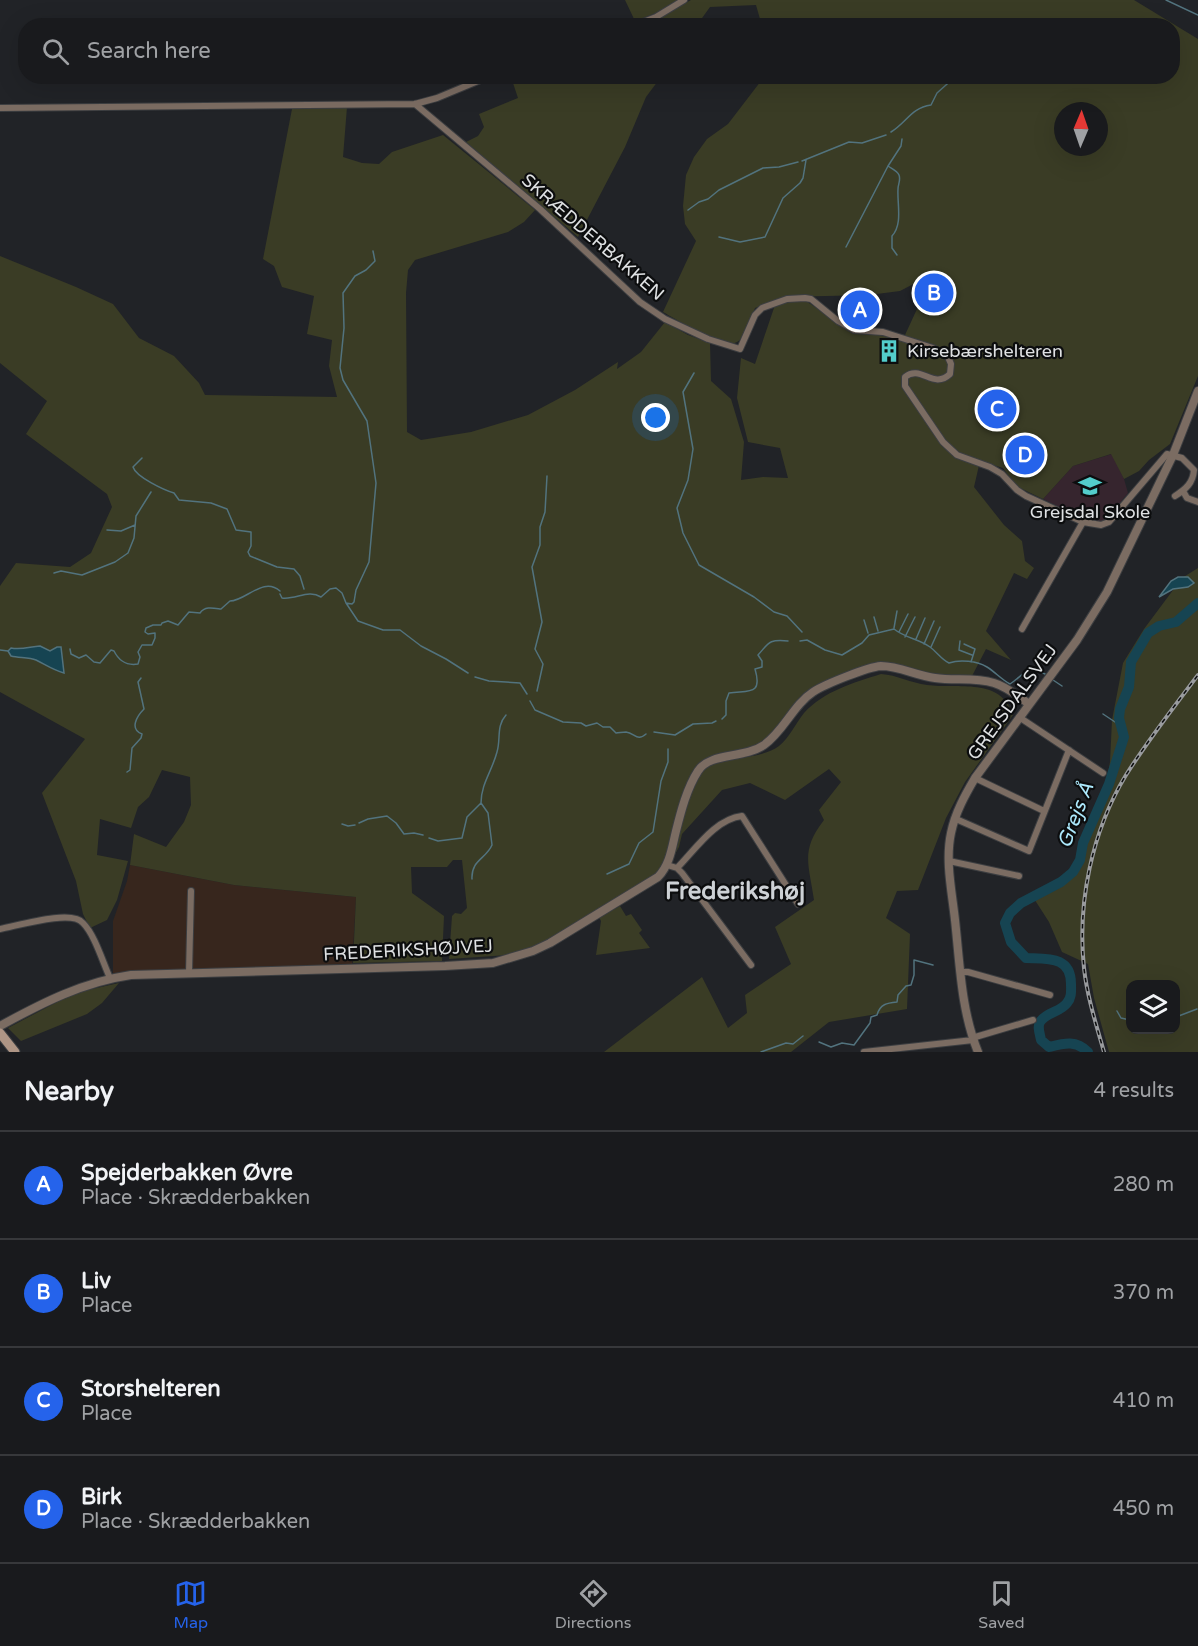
<!DOCTYPE html>
<meta charset="utf-8">
<style>
:root{--surface:#191a1d;--page:#222326;--text:#f1f3f6;--muted:#9fa1a4;--line:#37383b;--accent:#2563eb}
body{margin:0;font-family:"Varela Round",sans-serif;background:var(--page);color:var(--text)}
.controls{position:absolute;right:18px;bottom:18px;display:grid;overflow:hidden;border-radius:12px;box-shadow:0 6px 24px #0002}
.controls button{width:54px;height:54px;display:grid;place-items:center;padding:0;border:0;border-bottom:2px solid var(--line);background:var(--surface);color:var(--text);font:30px sans-serif}
.compass{position:absolute;left:1054px;top:102px;width:54px;height:54px;border-radius:50%;background:var(--surface);box-shadow:0 6px 24px #0002;rotate:2deg}
.you{position:absolute;left:656px;top:418px;width:21px;height:21px;margin:-15px;border:4px solid #fff;border-radius:50%;background:#1a73e8;box-shadow:0 0 0 9px #1a73e833}
.badge{display:grid;place-items:center;width:39px;height:39px;border-radius:50%;background:var(--accent);color:#fff;font-size:20px;font-weight:700}
.pin{position:absolute;translate:-50% -50%;border:3px solid #fff;box-shadow:0 2px 6px #0006}
.list{margin:0;padding:0;list-style:none}
h2{display:flex;justify-content:space-between;align-items:center;height:78px;margin:0;padding:0 24px;font-size:26px}
h2 small{font-size:20px;font-weight:400;color:var(--muted)}
.list li{display:grid;grid-template-columns:39px 1fr auto;gap:18px;align-items:center;box-sizing:border-box;height:108px;padding:0 24px;border-top:2px solid var(--line)}
.list b{display:block;font-size:22px;white-space:nowrap}
.list p{margin:0;font-size:20px;white-space:nowrap;color:var(--muted)}
.list em{font-size:20px;font-style:normal;color:var(--muted)}
.icon{flex:none;width:33px;height:33px;fill:none;stroke:currentColor;stroke-width:2;stroke-linecap:round;stroke-linejoin:round}
.map{position:relative;flex:none;width:1198px;height:1052px;overflow:hidden}
.search{position:absolute;background:var(--surface);box-shadow:0 6px 24px #0002;left:18px;right:18px;top:18px;height:66px;display:flex;align-items:center;gap:15px;box-sizing:border-box;padding:0 21px;border-radius:24px;color:var(--muted);font-size:22px}
.sheet{height:510px;background:var(--surface)}
nav{display:flex;justify-content:space-around;align-items:center;box-sizing:border-box;height:84px;border-top:2px solid var(--line);background:var(--surface);font-size:16px;color:var(--muted)}
nav a{display:grid;justify-items:center;gap:3px}
nav .on{color:var(--accent)}
.map>svg:first-child{display:block}
</style>
<div class="map">
<svg width="1198" height="1052" viewBox="0 0 1198 1052">
<rect width="100%" height="100%" fill="#212327"/>
<path fill="#37261d" d="M130,865l104,20 122,12 -4,70 -239,9v-55l14,-40z"/>
<path fill="#36252e" d="M1112,454l12,25 4,14 -23,28 -4,2 -20,-5 -38,-19 30,-33z"/>
<path fill="#3a3c25" fill-rule="evenodd" d="M625,0h53l-22,13 -21,8z
M691,0h443l64,39v337l-28,68 -21,16 -10,11 -15,8 -13,-25 -38,12 -30,33 -27,-13 -13,-18 -23,-7 -6,26 30,38 18,16 3,20 9,7 -7,11 -13,-6 -28,58 25,29 -25,-11 -14,27 -36,-1 -54,-11 -66,22 -45,49 -16,12 -46,11 -10,6 -27,69 -7,28 -8,12 -116,71 -33,11 -59,4 3,-43 3,-3 6,1 6,-6 -5,-48h-9l-6,7h-36l1,26 32,23 -2,45 -89,2 3,-66 -122,-12 -104,-20 4,-31 32,13 18,-25 7,-17 -1,-28 -28,-7 -13,27 -11,10 -7,21 -31,-9 -3,36 31,6 -11,39 -10,20 -17,8 -7,-14 -7,-33 -34,-88 43,-54 -85,-47v-106l16,-23 54,4 21,-14 21,-46 -5,-13 -81,-60 21,-33 -47,-38v-107l76,31 37,17 26,34 35,18 25,27 6,12 132,2 -8,-31 3,-26 -25,-6 7,-38 -32,-9 -8,-21 -11,-7 29,-150 55,-2 -4,50 19,6 17,1 13,-12 51,-17 92,75 -11,12 -16,10 -93,28 -7,10 -2,23 1,139 14,8 50,-8 57,-17 47,-25 43,-28 -1,7 24,-17 24,-30 23,13 22,8 1,38 20,18 13,43 -3,38 22,-3 25,1 -8,-30 -32,-6 -11,-44 4,-40 14,6 20,-59 14,-3 17,-1 49,33 29,-3 21,4 12,-26 17,-17 -7,-15 -27,14 -31,4 -86,2 -28,11c-4,10 -9,29 -18,34 -12,8 -61,-23 -74,-30l33,-71 -11,-17 -2,-18 3,-31 8,-18 13,-18 21,-15 36,-47 408,-1v-50h-410l-6,-21 -46,2 -13,18h-56l16,-6zM1063,111h36v36h-36zM40,646l10,5 7,-4h4l2,26 -30,-15h-13l-9,-10 10,2z
M511,77h150l-15,20 -21,50 -47,90 -112,-95 12,-6 6,-9 -5,-13 39,-16z
M1198,568v484h-89l-15,-54 -6,-34 -26,-12 -13,-30 -18,-28 36,-19 8,-11 6,-21 25,-59 4,-22 2,-42 11,-57 21,-34 38,-51zM1130,984h46v46h-46z
M881,674c16,1 30,9 46,11 31,4 74,-8 86,30l-48,67 -19,36 -28,72 -21,1 -11,27 24,16 -3,75 -78,13 -38,30h-187l98,-75 26,51 19,-15 -2,-18 46,-31 -16,-37 39,-27c-5,-36 -14,-49 10,-80l-5,-10 22,-28 -12,-13 -44,31 -35,-17 -28,7 -40,44 -3,13 -5,9 -1,-2c7,-25 14,-60 29,-82 12,-17 56,-10 77,-26 10,-8 17,-23 25,-33 20,-22 49,-30 77,-39z
M620,906l6,10 5,-2 11,16 -3,3 11,15 -54,7 5,-34 -2,-4z
M119,983l-17,20 -15,11 -66,27 -13,-13 66,-35z"/>
<path fill="#164452" stroke="#52737e" stroke-width="1.5" d="M1178,577h10l6,6 -6,4 -15,2 -14,8 12,-16z
M40,646l10,5 7,-4h4l3,26c-11,-3 -18,-8 -28,-13 -7,-3 -17,-2 -25,-4l-3,-5 3,-3c10,2 18,-1 29,-2z"/>
<g fill="none" stroke-linecap="round" stroke-linejoin="round">
<path stroke="#52737e" stroke-width="1.5" d="M1166,0l32,15
M891,132c16,-10 20,-24 40,-27l6,-12 18,-16
M802,161l47,-19 13,1 24,-8
M688,210l11,-8 9,-3 11,-9 44,-22 16,-1 19,-5
M719,237l21,5 25,-5 18,-39 17,-15 3,-5 3,-18
M846,247l42,-81
M897,255l-5,-7v-12c11,-12 5,-32 6,-47 0,-5 3,-9 1,-14 -2,-4 -7,-6 -11,-9l13,-20 1,-7
M694,373l-11,19 10,57 -5,31 -11,28 6,25 16,32 55,32 20,15 13,4 15,16
M142,458l-9,9c3,10 31,23 41,26l5,7 32,3 16,6 9,21 15,2v14l-3,6 2,4 27,11 17,2 6,7 4,13
M107,530l14,1 14,-6
M54,573l7,-2 21,4 33,-13 13,-9 6,-15 2,-22 15,-24
M280,594l2,4c14,2 26,-9 39,-1l9,-8 6,-1 6,5 4,10 12,18 25,9h17l21,16 25,13 22,14
M346,603l6,1 2,-2 2,-12 13,-28 7,-79 -9,-62 -24,-41 -3,-12 4,-40 -1,-35 12,-17 11,-6 9,-9 -2,-10
M1195,604l3,3
M874,617l4,14
M864,620l4,13
M894,628l3,-17
M899,632l9,-18
M905,637l10,-20
M916,639l9,-21
M800,641l7,-1 18,10 17,5 20,-12 7,-8 25,-6c11,9 25,10 36,18 7,5 11,12 19,16 11,-4 28,-2 38,4 8,5 15,13 23,17 15,-10 16,-19 35,-10
M960,641l-1,9 13,5
M924,644l10,-23
M964,644l11,5 -4,13
M931,647l9,-20
M70,649l1,5 8,4 7,-3 8,7 6,1 11,-13 3,1c5,10 12,15 24,13l2,-7 -2,-5 4,-7h10l3,-7v-5l-7,1 -3,-2 1,-4 7,-3h8l1,-2 6,-2 10,4 11,-13 11,1c5,-7 13,-5 21,-4l9,-8c16,0 33,-25 50,-10
M0,650l8,1
M475,677l14,4 31,2 7,11
M1053,680l9,6
M537,691l6,-27 -8,-15 7,-27 -10,-55 8,-22v-18l5,-15 2,-36
M530,701l5,9 28,12 18,1 5,3 11,-3 6,4h7l6,6c3,0 6,-1 10,-1 9,1 11,10 20,2
M1103,714l18,12
M722,719l4,-4v-14l3,-8c19,-3 34,3 26,-24l7,-2v-6l-4,-6c11,-12 10,-16 30,-14
M654,732l21,3 18,-11 19,-1 4,-2
M127,772l3,-2 2,-22 9,-10 1,-4c-13,-5 -5,-18 2,-25l-6,-27 3,-4
M359,823l9,-4 19,-3 9,7 8,11 10,-1 9,2
M342,824l6,2 7,-1
M429,838l9,3 24,-3 5,-21 14,-14c0,-19 11,-32 16,-51 4,-13 -1,-26 9,-37
M607,874l22,-10 10,-21 14,-11 8,-51 7,-19v-13
M472,879c-1,-19 14,-20 20,-34l-4,-32 -7,-10
M1117,1011l4,7 9,2
M1176,1017l21,-8
M819,1042l12,5 11,-4 12,2 16,-22 1,-6 6,-2c3,-11 10,-12 20,-13l1,-7 8,-9 5,-1 3,-10v-15l19,5
M761,1052l25,-9 7,1 10,-8"/>
<path stroke="#164452" stroke-width="10" d="M1088,1052c-12,-12 -23,-9 -39,-5l-8,-7c-1,-6 -4,-13 -1,-18 6,-10 21,-10 27,-19 5,-6 4,-12 4,-19 0,-28 -23,-25 -45,-26l-15,-16 -6,-19 5,-10 11,-10 40,-21 12,-10 7,-12 3,-17 26,-59 15,-47 -5,-19 1,-9 9,-22 2,-25 17,-29 11,-7 17,-4 22,-19"/>
<g stroke="#3c3e41" stroke-width="8">
<path id="minor" d="M633,26l23,-9 28,-17
M415,104l125,105 100,93 25,17 43,20 32,10 15,-34 7,-7 25,-9 18,-1 6,1 27,22 16,9 29,2 50,16 15,9 3,7 -1,10c-17,16 -29,-10 -45,3v9l38,56 14,13 33,12 12,7 15,16 9,6 57,26 18,3 8,-3 58,-68 15,4 12,12c-1,13 -8,19 -19,26
M0,108l415,-4 22,-6 53,-22
M1183,491l4,7 11,4
M1022,629l61,-107
M1019,717l84,56
M975,778l69,33
M956,819l73,32 40,-101
M949,861l70,15
M667,865l10,3 5,5 69,92
M677,868c18,-18 38,-49 65,-52l56,88
M0,929c17,-3 72,-20 83,-6 12,12 20,40 27,55
M960,972h8l82,23
M189,973l2,-82
M972,1038l61,-18
M864,1052l109,-12"/>
</g>
<g stroke="#3c3e41" stroke-width="10">
<path id="tertiary" d="M0,1026c42,-23 83,-44 131,-51l314,-9 48,-3 40,-12 17,-8 108,-66c12,-12 14,-30 18,-46 5,-20 11,-43 22,-60 12,-19 46,-12 66,-26 20,-14 29,-40 49,-53 12,-8 55,-25 68,-26 18,0 36,10 54,12 19,3 40,-1 59,5 13,4 24,13 35,21
M978,1052c-17,-42 -18,-87 -23,-132 -3,-28 -10,-59 -4,-87 4,-20 14,-38 24,-55l102,-138 30,-48 66,-137 25,-64"/>
</g>
<g stroke="#3c3e41" stroke-width="11">
<path id="secondary" d="M0,1033l15,19"/>
</g>
<use href="#minor" stroke="#7b6c62" stroke-width="6"/>
<use href="#tertiary" stroke="#7b6c62" stroke-width="8"/>
<use href="#secondary" stroke="#ae9585" stroke-width="9"/>
<g stroke="#999b9e" stroke-width="4">
<path id="rail" d="M1104,1052c-8,-28 -17,-56 -20,-84 -7,-65 8,-137 42,-193 22,-35 47,-67 72,-100"/>
</g>
<use href="#rail" stroke="#0c0d0e" stroke-width="1.5" stroke-dasharray="4.5" stroke-linecap="butt"/>
</g>
<defs>
<g id="building-bare" transform="scale(1.8)"><path d="M-4-6H4V6H1V3H-1V6H-4ZM-2.5-4.3h1.7v1.8h-1.7ZM.8-4.3h1.7v1.8H.8ZM-2.5-1h1.7V.8h-1.7ZM.8-1h1.7V.8H.8Z" fill="#53cdcb" stroke="#0c0d0e" stroke-width="2.5" paint-order="stroke"/></g>
<g id="school-bare" transform="scale(1.8)"><path d="M0-5L7-2L0 1L-7-2ZM-4 1L0 2.5L4 1V4Q0 6-4 4Z" fill="#53cdcb" stroke="#0c0d0e" stroke-width="2.5" paint-order="stroke"/></g>
</defs>
<g fill-rule="evenodd">
<use href="#building-bare" x="889" y="351"/>
<use href="#school-bare" x="1090" y="486"/>
</g>
<g text-anchor="middle" stroke-width="4.5" stroke-linejoin="round" paint-order="stroke">
<g font-size="18" fill="#dfe1e3" stroke="#0c0d0e">
<text transform="translate(593 237) rotate(41)" y="6">SKRÆDDERBAKKEN</text>
<text transform="translate(1012 702) rotate(-54)" y="6">GREJSDALSVEJ</text>
<text transform="translate(408 950) rotate(-3)" y="6">FREDERIKSHØJVEJ</text>
</g>
<g font-size="18" fill="#dfe1e3" stroke="#0c0d0e" text-anchor="start">
<text x="907" y="357">Kirsebærshelteren</text>
<text x="1090" y="518" text-anchor="middle">Grejsdal Skole</text>
</g>
<g font-size="20" font-style="italic" fill="#adeafe" stroke="#0c0d0e">
<text transform="translate(1075 815) rotate(-69)" y="7">Grejs Å</text>
</g>
<g font-size="24" font-weight="bold" fill="#cdd1d5" stroke="#0c0d0e">
<text x="735" y="899">Frederikshøj</text>
</g>
</g>
</svg>
<div class="controls">
<button><svg class="icon" aria-label="layers" viewBox="0 0 24 24"><path d="M12 4l9 5-9 5-9-5zM3 14l9 5 9-5"/></svg></button>
</div>
<svg class="compass" viewBox="-18 -18 36 36"><path d="M0-13l5 13h-10z" fill="#e53935"/><path d="M0 13l5-13h-10z" fill="#9fa1a4"/></svg>
<div class="you"></div>
<div class="pin badge" style="left:860px;top:310px">A</div>
<div class="pin badge" style="left:934px;top:293px">B</div>
<div class="pin badge" style="left:997px;top:409px">C</div>
<div class="pin badge" style="left:1025px;top:455px">D</div>
<div class="search"><svg class="icon" aria-label="search" viewBox="0 0 24 24"><circle cx="10" cy="10" r="6"/><path d="M15 15l6 6"/></svg>Search here</div>
</div>
<section class="sheet">
<h2>Nearby<small>4 results</small></h2>
<ul class="list">
<li><span class="badge">A</span><div><b>Spejderbakken Øvre</b><p>Place · Skrædderbakken</p></div><em>280 m</em></li>
<li><span class="badge">B</span><div><b>Liv</b><p>Place</p></div><em>370 m</em></li>
<li><span class="badge">C</span><div><b>Storshelteren</b><p>Place</p></div><em>410 m</em></li>
<li><span class="badge">D</span><div><b>Birk</b><p>Place · Skrædderbakken</p></div><em>450 m</em></li>
</ul>
</section>
<nav>
<a class="on"><svg class="icon" aria-label="map" viewBox="0 0 24 24"><path d="M3 6l6-2 6 2 6-2v14l-6 2-6-2-6 2zM9 4v14M15 6v14"/></svg>Map</a>
<a><svg class="icon" aria-label="directions" viewBox="0 0 24 24"><path d="M12 3l9 9-9 9-9-9zM9 14v-3h6M13 9l2 2-2 2"/></svg>Directions</a>
<a><svg class="icon" aria-label="saved" viewBox="0 0 24 24"><path d="M7 4h10v16l-5-4-5 4z"/></svg>Saved</a>
</nav>
